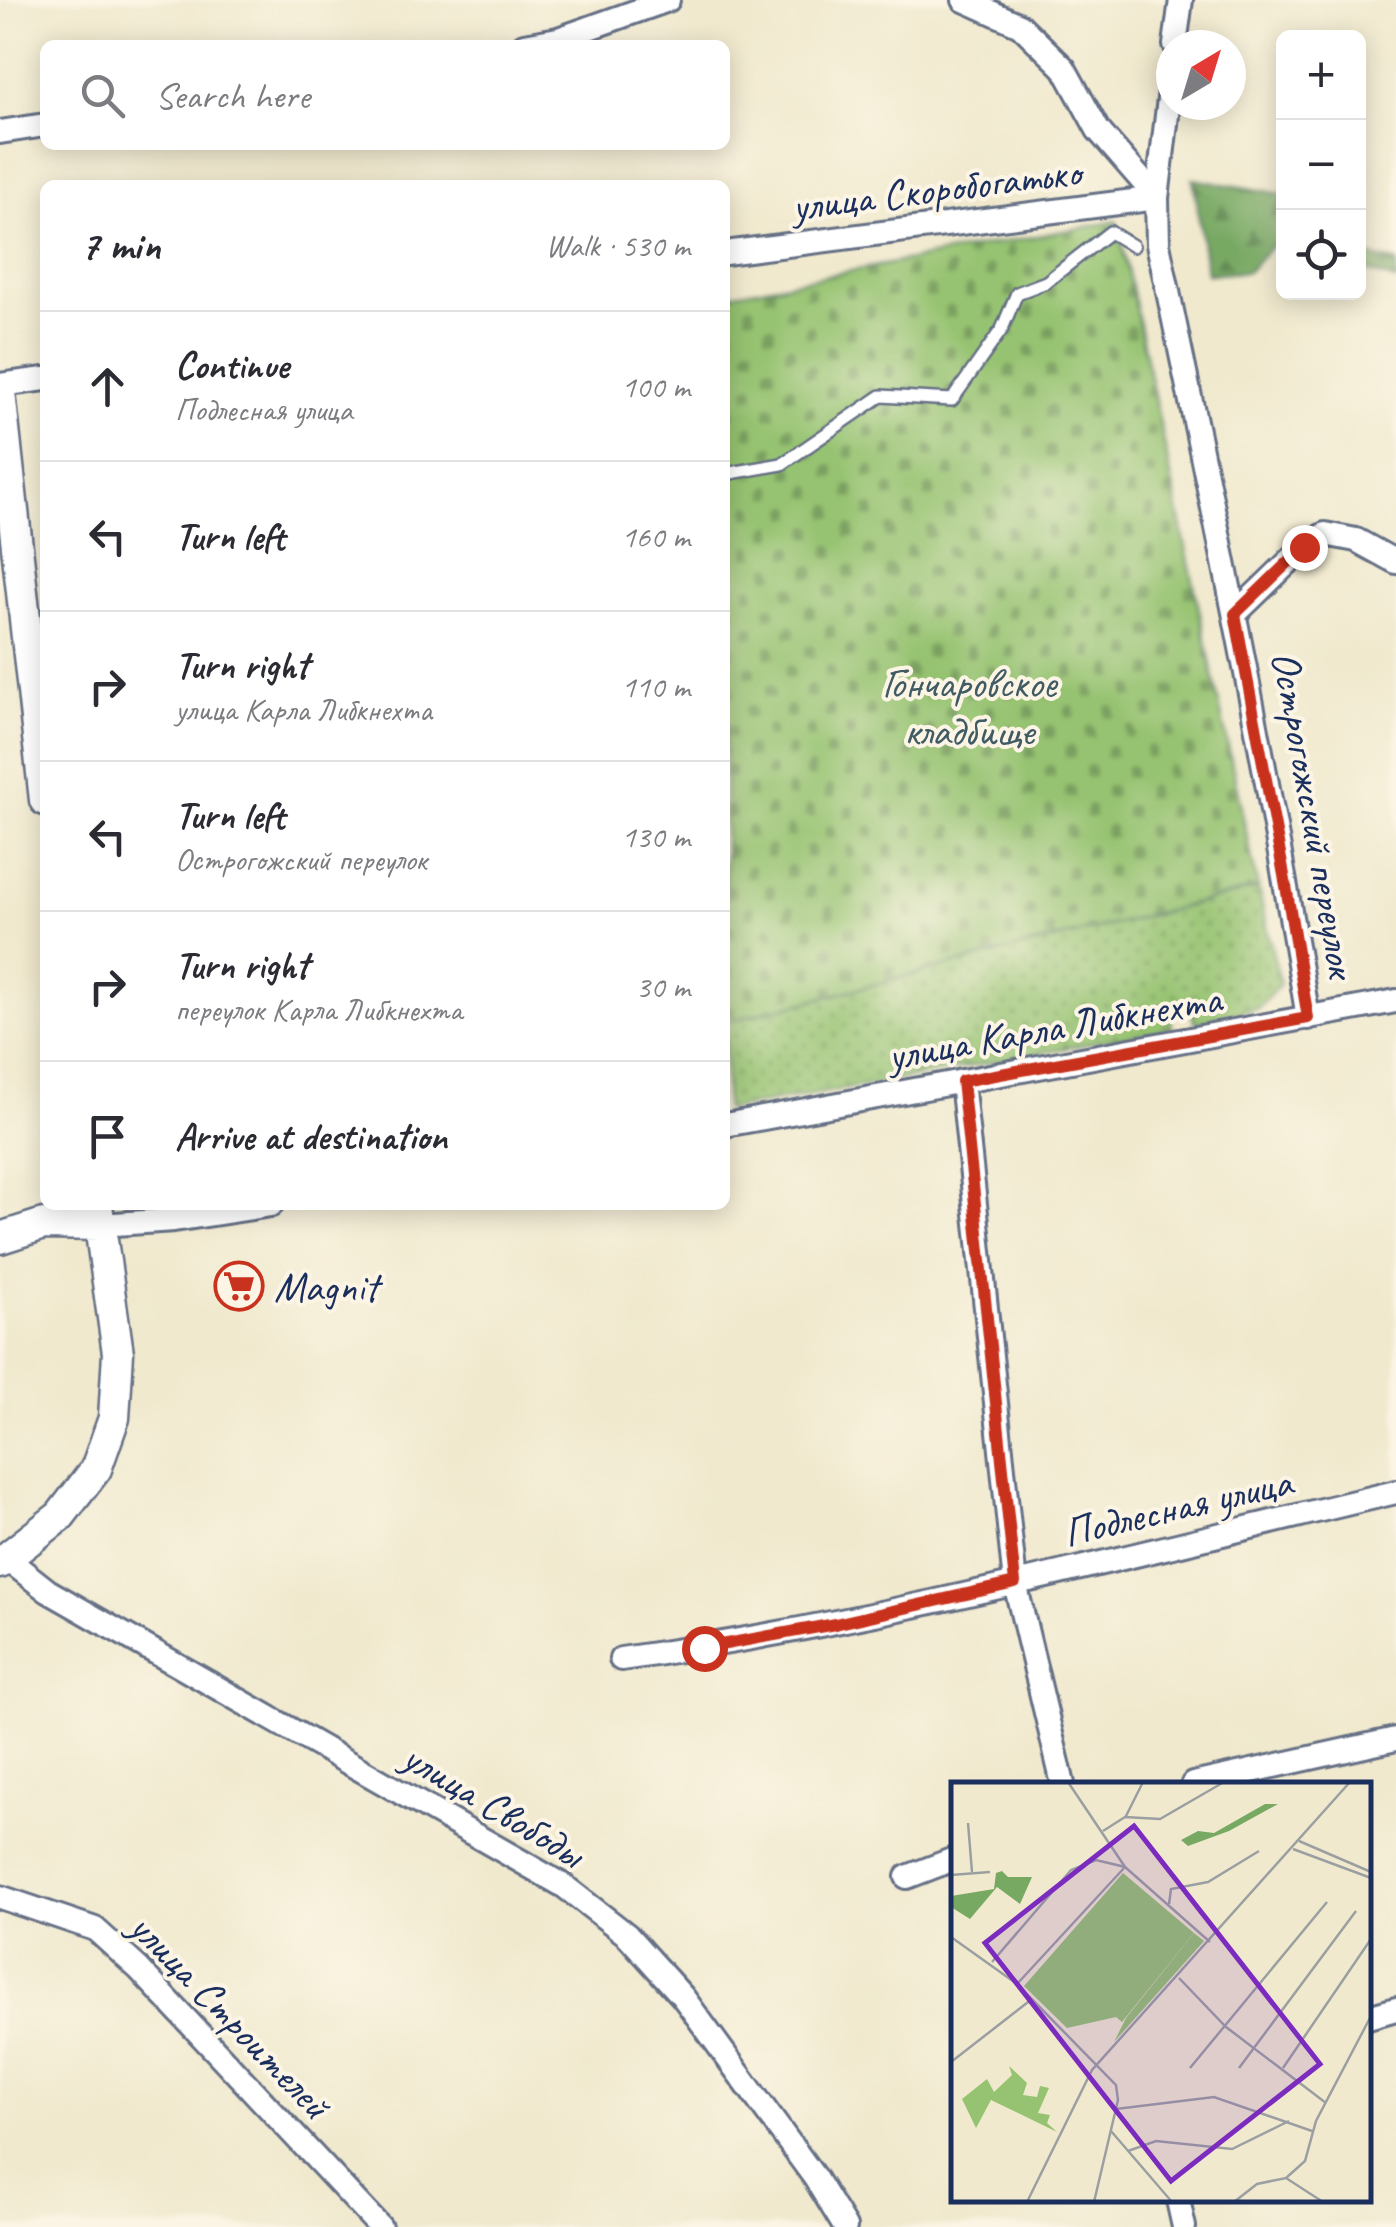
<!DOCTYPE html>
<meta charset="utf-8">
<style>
:root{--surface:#fff;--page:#f2f2f3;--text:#2b2b33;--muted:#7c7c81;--line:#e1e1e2}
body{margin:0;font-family:Caveat,sans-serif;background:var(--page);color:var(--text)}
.controls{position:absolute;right:30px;top:30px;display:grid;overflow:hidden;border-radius:15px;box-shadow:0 5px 25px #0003}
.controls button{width:90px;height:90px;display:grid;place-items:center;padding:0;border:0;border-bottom:2px solid var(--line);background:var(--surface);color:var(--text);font:50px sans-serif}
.compass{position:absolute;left:1156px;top:30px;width:90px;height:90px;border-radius:50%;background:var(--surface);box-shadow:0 5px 25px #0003;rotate:38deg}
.stop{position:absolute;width:30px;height:30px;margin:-22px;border:8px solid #c8321e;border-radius:50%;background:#fff}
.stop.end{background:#c8321e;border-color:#fff;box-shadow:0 2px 10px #0008}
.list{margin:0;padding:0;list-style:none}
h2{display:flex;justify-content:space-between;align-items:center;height:130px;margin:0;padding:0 40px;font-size:42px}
h2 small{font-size:32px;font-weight:400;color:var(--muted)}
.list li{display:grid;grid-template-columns:65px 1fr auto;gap:30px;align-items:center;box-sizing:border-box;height:150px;padding:0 40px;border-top:2px solid var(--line)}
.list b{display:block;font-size:38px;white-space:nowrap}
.list p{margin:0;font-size:32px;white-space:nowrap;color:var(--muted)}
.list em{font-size:32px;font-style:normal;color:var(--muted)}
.icon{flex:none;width:55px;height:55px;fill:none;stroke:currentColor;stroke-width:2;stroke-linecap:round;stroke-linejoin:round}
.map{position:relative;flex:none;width:1396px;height:2227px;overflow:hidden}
.search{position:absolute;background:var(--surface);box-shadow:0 5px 25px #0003;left:40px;top:40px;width:690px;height:110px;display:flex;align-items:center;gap:25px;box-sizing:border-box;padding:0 35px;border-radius:15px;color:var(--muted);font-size:38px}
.panel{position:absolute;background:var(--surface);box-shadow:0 5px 25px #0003;left:40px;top:180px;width:690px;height:1030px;border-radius:15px}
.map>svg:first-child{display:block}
</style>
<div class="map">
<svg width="1396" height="2227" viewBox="0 0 1396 2227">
<defs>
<pattern id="grass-dots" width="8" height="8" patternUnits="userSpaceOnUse" patternTransform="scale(2.5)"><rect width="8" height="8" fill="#96c371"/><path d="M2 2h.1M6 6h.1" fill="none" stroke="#7a9f60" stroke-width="1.8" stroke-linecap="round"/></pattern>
<pattern id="forest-firs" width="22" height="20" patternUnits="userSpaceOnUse" patternTransform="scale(2.5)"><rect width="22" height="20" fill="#78a963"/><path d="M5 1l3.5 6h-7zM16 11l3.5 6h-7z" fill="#628a55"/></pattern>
<pattern id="cemetery-stones" width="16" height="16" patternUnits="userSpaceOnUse" patternTransform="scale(2.5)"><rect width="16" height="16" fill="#96c371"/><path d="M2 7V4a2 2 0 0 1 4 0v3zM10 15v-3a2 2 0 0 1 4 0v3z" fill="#7a9f60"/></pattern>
</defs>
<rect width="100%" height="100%" fill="#fcf5e5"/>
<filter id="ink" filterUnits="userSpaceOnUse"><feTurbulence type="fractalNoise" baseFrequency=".01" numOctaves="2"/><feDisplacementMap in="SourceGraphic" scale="20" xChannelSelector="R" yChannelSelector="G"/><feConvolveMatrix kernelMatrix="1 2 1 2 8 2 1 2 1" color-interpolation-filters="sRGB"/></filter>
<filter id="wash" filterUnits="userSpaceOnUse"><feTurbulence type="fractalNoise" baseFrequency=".0048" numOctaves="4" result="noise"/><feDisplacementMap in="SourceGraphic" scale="40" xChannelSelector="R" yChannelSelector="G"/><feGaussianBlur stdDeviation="2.25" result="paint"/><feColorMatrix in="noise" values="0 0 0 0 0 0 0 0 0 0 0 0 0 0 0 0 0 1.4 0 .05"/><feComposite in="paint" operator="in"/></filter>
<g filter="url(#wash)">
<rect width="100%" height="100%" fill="#f0e9ce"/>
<path fill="url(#grass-dots)" stroke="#587968" stroke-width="2.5" d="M1258,888l22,96 -22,24 -63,15 -7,-20 -18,6 2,19 -268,51 -179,31v-88z"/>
<path fill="url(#forest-firs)" stroke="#4a6c60" stroke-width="2.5" d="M1193,179l90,15v50l-7,-2 -29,30 -40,2z
M1358,254l38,8v19l-37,-12z"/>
<path fill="url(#cemetery-stones)" stroke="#587968" stroke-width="2.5" d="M1117,221l141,667 -533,134v-727z"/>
</g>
<g filter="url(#ink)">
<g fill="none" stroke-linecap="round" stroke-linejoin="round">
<g stroke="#667085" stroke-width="16">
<path id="lane" d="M725,474l57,-10 99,-68 71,4 50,-71 15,-36 29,-11 64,-50 23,14"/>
</g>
<g stroke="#667085" stroke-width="28">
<path id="street" d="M964,0l56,25 44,43 34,62 59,68 1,46c54,257 108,514 150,774
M524,45l34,-6 110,-39
M1175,45l6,-45
M0,132l45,-7
M725,253l432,-55 14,-116
M0,385l45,-6
M1235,614l69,-67 21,-13 31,6 40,22
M962,1081l53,502 48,201
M725,1125l671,-124
M100,1225l74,-5 97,-15
M6,1558l42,33 516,295 63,49 56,62 132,181 30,49
M621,1659c262,-37 518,-106 775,-167
M1193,1784l203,-45
M907,1877l47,-18
M0,1897l95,32 44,40 241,258
M1368,2017l28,-8
M1178,2200l6,27"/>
</g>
<g stroke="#667085" stroke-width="35">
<path id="secondary" d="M0,393l45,407
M0,1238l44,-14 56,1
M0,1563l60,-47 36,-47 18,-51 4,-65 -21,-148"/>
</g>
<use href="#lane" stroke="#fff" stroke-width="11"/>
<use href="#street" stroke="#fff" stroke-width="22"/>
<use href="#secondary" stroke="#fff" stroke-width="30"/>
</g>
</g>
<g fill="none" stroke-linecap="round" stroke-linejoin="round" filter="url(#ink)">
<path stroke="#c8321e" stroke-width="12" d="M704,1648l131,-24 180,-41 -53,-502 346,-63 -22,-132 -51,-272 69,-67"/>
</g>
<defs>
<g id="supermarket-ring" transform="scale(2.5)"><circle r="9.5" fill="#fcf5e5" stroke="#c8321e" stroke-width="1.5"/><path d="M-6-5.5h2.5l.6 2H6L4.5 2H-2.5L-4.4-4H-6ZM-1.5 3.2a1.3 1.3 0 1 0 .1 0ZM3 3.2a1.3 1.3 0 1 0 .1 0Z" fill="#c8321e"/></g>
</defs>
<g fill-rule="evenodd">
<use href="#supermarket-ring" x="239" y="1286"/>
</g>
<g text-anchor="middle" stroke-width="8" stroke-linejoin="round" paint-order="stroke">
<g font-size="42" fill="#1b2f5e" stroke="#fcf5e5">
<text transform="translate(936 188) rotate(-7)" y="15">улица Скоробогатько</text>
<text transform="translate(1315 814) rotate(80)" y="15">Острогожский переулок</text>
<text transform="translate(1054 1026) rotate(-10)" y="15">улица Карла Либкнехта</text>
<text transform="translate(1177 1506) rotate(-13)" y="15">Подлесная улица</text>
<text transform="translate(494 1804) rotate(31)" y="15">улица Свободы</text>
<text transform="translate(231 2015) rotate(46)" y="15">улица Строителей</text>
</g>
<g font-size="42" fill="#405b64" stroke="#fcf5e5">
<text x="969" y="697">Гончаровское<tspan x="969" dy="48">кладбище</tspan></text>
</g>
<g font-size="42" fill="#1b2f5e" stroke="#fcf5e5" text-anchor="start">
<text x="274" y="1301">Magnit</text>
</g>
</g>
<g transform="translate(951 1782)">
<rect width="420" height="420" fill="#f0e9ce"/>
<path d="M243,151l10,8 -90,101 12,-24zM58,284l18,17 -4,12 14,2 3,-11 9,2 -11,25 12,2 -3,8 10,9 -66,-32 -15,28 -14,-29 25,-20 7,13 18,-17z" fill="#96c371"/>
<path d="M314,22h13l-49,27 -41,15 -7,-6 17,-9 16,2zM51,89l6,6h24l-12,27 -23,-17 -27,32 -19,-12v-11l43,-7 2,-16z" fill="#78a963"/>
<path d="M172,91l71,60 -72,89 -6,-5 -49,11 -43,-42z" fill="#96c371"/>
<path fill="none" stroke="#9b9fa1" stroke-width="2.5" d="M175,34l17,-34M17,41l4,49M152,49l22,-14 35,2 64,-37M348,59l72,31M342,67l78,29M0,93l39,-3M218,122l2,-15 37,-7 51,-31M0,155l66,47 99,101 2,15 -24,102M41,180l79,-92 25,-10 29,7 85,75M228,196l47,49 100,76M66,202l108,-117 -57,-85M0,280l81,-63M239,286l137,-166M288,286l117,-157M332,286l88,-129M165,327l98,-12 98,34M160,349l61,71M177,369l28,-10 76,8 57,-28M335,396l19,-17 11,-40 55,-105M76,420l65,-132 258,-288M283,420l23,-18 29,-6 37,24"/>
<path fill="#7b2cbf" fill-opacity="0.15" stroke="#7b2cbf" stroke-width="5" d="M183,44l186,238 -149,117 -186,-238z"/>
<rect width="420" height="420" fill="none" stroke="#1b2f5e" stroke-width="5"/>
</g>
</svg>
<div class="controls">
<button>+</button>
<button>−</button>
<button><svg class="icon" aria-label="locate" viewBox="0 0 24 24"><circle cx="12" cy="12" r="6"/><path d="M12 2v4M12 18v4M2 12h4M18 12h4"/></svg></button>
</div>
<svg class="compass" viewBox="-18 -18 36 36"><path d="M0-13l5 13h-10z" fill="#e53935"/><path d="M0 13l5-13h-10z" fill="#7c7c81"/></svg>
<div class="stop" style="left:704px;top:1648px"></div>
<div class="stop end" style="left:1304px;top:547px"></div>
<div class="search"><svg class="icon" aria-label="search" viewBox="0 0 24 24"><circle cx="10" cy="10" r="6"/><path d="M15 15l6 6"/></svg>Search here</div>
<section class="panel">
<h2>7 min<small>Walk · 530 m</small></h2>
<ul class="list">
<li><svg class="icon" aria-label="ahead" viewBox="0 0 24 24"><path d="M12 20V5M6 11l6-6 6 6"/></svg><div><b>Continue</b><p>Подлесная улица</p></div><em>100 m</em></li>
<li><svg class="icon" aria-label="left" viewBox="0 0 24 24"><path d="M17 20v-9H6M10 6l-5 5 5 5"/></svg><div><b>Turn left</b></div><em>160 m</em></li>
<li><svg class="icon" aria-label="right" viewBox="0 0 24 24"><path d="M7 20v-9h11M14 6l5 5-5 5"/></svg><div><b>Turn right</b><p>улица Карла Либкнехта</p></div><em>110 m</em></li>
<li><svg class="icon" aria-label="left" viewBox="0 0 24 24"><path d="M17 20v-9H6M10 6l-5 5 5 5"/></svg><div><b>Turn left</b><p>Острогожский переулок</p></div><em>130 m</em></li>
<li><svg class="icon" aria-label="right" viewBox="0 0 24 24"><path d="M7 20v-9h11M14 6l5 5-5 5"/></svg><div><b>Turn right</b><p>переулок Карла Либкнехта</p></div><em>30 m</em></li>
<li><svg class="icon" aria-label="arrive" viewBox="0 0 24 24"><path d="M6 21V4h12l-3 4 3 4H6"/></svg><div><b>Arrive at destination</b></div></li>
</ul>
</section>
</div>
